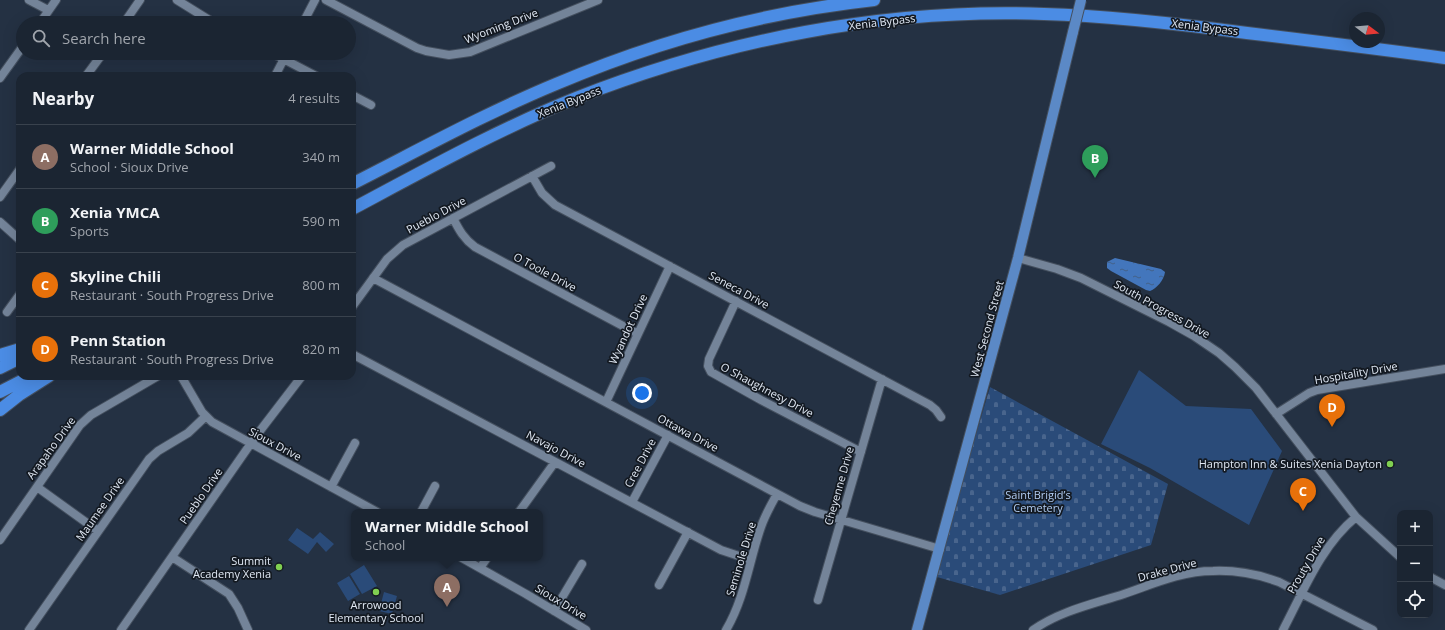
<!DOCTYPE html>
<meta charset="utf-8">
<style>
:root{--surface:#1b2532;--page:#28313e;--text:#f1f3f6;--muted:#a0a5ac;--line:#39424d;--accent:#b45309}
body{margin:0;font-family:"Open Sans",sans-serif;background:var(--page);color:var(--text)}
.controls{position:absolute;right:12px;bottom:12px;display:grid;overflow:hidden;border-radius:8px;box-shadow:0 4px 16px #0002}
.controls button{width:36px;height:36px;display:grid;place-items:center;padding:0;border:0;border-bottom:1px solid var(--line);background:var(--surface);color:var(--text);font:20px sans-serif}
.compass{position:absolute;left:1349px;top:12px;width:36px;height:36px;border-radius:50%;background:var(--surface);box-shadow:0 4px 16px #0002;rotate:106deg}
.you{position:absolute;left:642px;top:393px;width:14px;height:14px;margin:-10px;border:3px solid #fff;border-radius:50%;background:#1a73e8;box-shadow:0 0 0 6px #1a73e833}
.badge{display:grid;place-items:center;width:26px;height:26px;border-radius:50%;background:var(--accent);color:#fff;font-size:13px;font-weight:700}
.pin{position:absolute;translate:-50% -33px;filter:drop-shadow(0 1px 2px #0008)}
.pin::after{content:'';position:absolute;top:21px;width:14px;height:12px;background:inherit;clip-path:polygon(0 0,100% 0,50% 100%)}
.popup{position:absolute;left:351px;top:509px;width:192px;height:52px;box-sizing:border-box;display:grid;place-content:center;border-radius:8px;background:var(--surface);filter:drop-shadow(0 1px 3px #0005);font-size:13px;white-space:nowrap;color:var(--muted)}
.popup b{font-size:15px;color:var(--text)}
.popup::after{content:'';position:absolute;left:50%;top:100%;margin-left:-8px;border:8px solid transparent;border-top-color:var(--surface)}
.list{margin:0;padding:0;list-style:none}
h2{display:flex;justify-content:space-between;align-items:center;height:52px;margin:0;padding:0 16px;font-size:17px}
h2 small{font-size:13px;font-weight:400;color:var(--muted)}
.list li{display:grid;grid-template-columns:26px 1fr auto;gap:12px;align-items:center;box-sizing:border-box;height:64px;padding:0 16px;border-top:1px solid var(--line)}
.list b{display:block;font-size:15px;white-space:nowrap}
.list p{margin:0;font-size:13px;white-space:nowrap;color:var(--muted)}
.list em{font-size:13px;font-style:normal;color:var(--muted)}
.icon{flex:none;width:22px;height:22px;fill:none;stroke:currentColor;stroke-width:2;stroke-linecap:round;stroke-linejoin:round}
.map{position:relative;flex:none;width:1445px;height:630px;overflow:hidden}
.search{position:absolute;background:var(--surface);box-shadow:0 4px 16px #0002;left:16px;top:16px;width:340px;height:44px;display:flex;align-items:center;gap:10px;box-sizing:border-box;padding:0 14px;border-radius:22px;color:var(--muted);font-size:15px}
.panel{position:absolute;background:var(--surface);box-shadow:0 4px 16px #0002;left:16px;top:72px;width:340px;height:308px;border-radius:12px}
.map>svg:first-child{display:block}
</style>
<div class="map">
<svg width="1445" height="630" viewBox="0 0 1445 630">
<defs>
<pattern id="cemetery-stones" width="16" height="16" patternUnits="userSpaceOnUse"><rect width="16" height="16" fill="#2a4b79"/><path d="M2 7V4a2 2 0 0 1 4 0v3zM10 15v-3a2 2 0 0 1 4 0v3z" fill="#49658d"/></pattern>
<pattern id="water-ripples" width="26" height="14" patternUnits="userSpaceOnUse"><rect width="26" height="14" fill="#4376bc"/><path d="M2 4q2-2 4 0t4 0M15 11q2-2 4 0t4 0" fill="none" stroke="#436088"/></pattern>
</defs>
<rect width="100%" height="100%" fill="#243143"/>
<path fill="#2a4b79" d="M1139,370l47,36 65,3 31,42 -33,74 -99,-57 -49,-24z
M297,528l16,11 7,-7 14,12 -8,8 -9,-10 -9,12 -20,-14z
M364,565l13,21 -15,8 -12,-20z
M349,576l11,18 -12,7 -11,-18z
M384,592l13,4 -5,18 -13,-3z"/>
<path fill="url(#cemetery-stones)" d="M990,387l178,97 -17,61 -151,50 -63,-18 26,-99z"/>
<path fill="url(#water-ripples)" d="M1115,258l46,11 4,3c-1,8 -8,16 -15,19l-4,-1 -35,-19 -4,-3v-6z"/>
<g fill="none" stroke-linecap="round" stroke-linejoin="round">
<g stroke="#444f5e" stroke-width="10">
<path id="minor" d="M29,0l19,10
M177,0l37,23
M326,0l91,48 9,3 23,4 21,-3 128,-52
M40,23l16,-23
M124,23l16,-23
M303,23l12,-23
M272,53l44,23
M86,76l17,-23
M275,76l12,-23
M0,78l23,-32
M352,95l19,10
M532,176l10,17 13,12 375,200 6,5 5,7
M0,197l20,-28
M453,218c6,12 11,21 22,29l163,87
M0,222l20,18
M1018,258l39,11 24,9 88,44 25,14 25,17 16,14 21,21 100,129 44,40
M373,278l427,228 15,6 125,37
M736,301l-27,58 -1,7 3,6 50,28 100,52
M352,307l35,-48 16,-14 148,-79
M7,312l13,-18
M352,354l369,196 30,10
M181,376l21,36 10,10 165,90
M606,402l64,-136
M1276,414l33,-21 8,-3 128,-21
M37,487l61,44
M331,487l24,-44
M632,502l36,-67
M421,512l14,-26
M519,512l36,-50
M0,540l80,-115 11,-10 67,-39
M172,557l57,37 9,14 10,22
M462,558l64,36 60,36
M480,568l7,-10
M1430,577l15,8
M659,585l29,-53
M818,600l64,-221
M554,611l28,-47
M29,630l120,-171 9,-8 30,-18 18,-17
M121,630l135,-194 46,-60
M726,630c19,-32 23,-69 35,-103 4,-12 10,-22 16,-33
M1033,630c27,-19 60,-26 91,-36 29,-10 58,-23 89,-23 23,-1 44,3 66,11l94,48
M1283,630c21,-40 38,-84 73,-113"/>
</g>
<g stroke="#444f5e" stroke-width="12">
<path id="major" d="M917,630l101,-372 55,-226"/>
</g>
<g stroke="#444f5e" stroke-width="14">
<path id="highway" d="M352,184c67,-34 134,-71 204,-100 101,-43 209,-72 318,-84
M352,209c73,-39 147,-80 224,-111 148,-58 308,-90 468,-84 68,2 136,10 203,19 66,8 132,16 198,25
M0,355l20,-6
M0,368l20,-10
M0,392l31,-16
M0,410l19,-15 30,-19"/>
</g>
<use href="#minor" stroke="#748499" stroke-width="8"/>
<use href="#major" stroke="#5b89c6" stroke-width="10"/>
<use href="#highway" stroke="#4b8ce4" stroke-width="12"/>
<g stroke="#444f5e" stroke-width="12" stroke-linecap="butt">
<path id="major-bridge" d="M1073,32l8,-32"/>
</g>
<use href="#major-bridge" stroke="#5b89c6" stroke-width="10"/>
</g>
<g fill="#80d051" stroke="#131921" stroke-width="1.5">
<circle cx="1390" cy="464" r="4"/>
<circle cx="279" cy="567" r="4"/>
<circle cx="376" cy="592" r="4"/>
</g>
<g text-anchor="middle" stroke-width="3.5" stroke-linejoin="round" paint-order="stroke">
<g font-size="11" fill="#e0e8f4" stroke="#131921">
<text transform="translate(882 22) rotate(-7)" y="4">Xenia Bypass</text>
<text transform="translate(501 26) rotate(-21)" y="4">Wyoming Drive</text>
<text transform="translate(1205 27) rotate(7)" y="4">Xenia Bypass</text>
<text transform="translate(569 102) rotate(-22)" y="4">Xenia Bypass</text>
<text transform="translate(436 215) rotate(-28)" y="4">Pueblo Drive</text>
<text transform="translate(545 272) rotate(28)" y="4">O Toole Drive</text>
<text transform="translate(739 290) rotate(28)" y="4">Seneca Drive</text>
<text transform="translate(1162 309) rotate(29)" y="4">South Progress Drive</text>
<text transform="translate(628 329) rotate(-65)" y="4">Wyandot Drive</text>
<text transform="translate(987 329) rotate(-75)" y="4">West Second Street</text>
<text transform="translate(1356 373) rotate(-10)" y="4">Hospitality Drive</text>
<text transform="translate(767 390) rotate(28)" y="4">O Shaughnesy Drive</text>
<text transform="translate(688 433) rotate(28)" y="4">Ottawa Drive</text>
<text transform="translate(275 444) rotate(28)" y="4">Sioux Drive</text>
<text transform="translate(51 448) rotate(-54)" y="4">Arapaho Drive</text>
<text transform="translate(556 449) rotate(28)" y="4">Navajo Drive</text>
<text transform="translate(640 463) rotate(-62)" y="4">Cree Drive</text>
<text transform="translate(839 486) rotate(-74)" y="4">Cheyenne Drive</text>
<text transform="translate(201 496) rotate(-55)" y="4">Pueblo Drive</text>
<text transform="translate(100 509) rotate(-55)" y="4">Maumee Drive</text>
<text transform="translate(741 559) rotate(-73)" y="4">Seminole Drive</text>
<text transform="translate(1306 565) rotate(-60)" y="4">Prouty Drive</text>
<text transform="translate(1167 570) rotate(-15)" y="4">Drake Drive</text>
<text transform="translate(561 602) rotate(31)" y="4">Sioux Drive</text>
</g>
<g font-size="11" fill="#e0e8f4" stroke="#131921" text-anchor="end">
<text x="1382" y="468">Hampton Inn &amp; Suites Xenia Dayton</text>
<text x="271" y="565">Summit<tspan x="271" dy="13">Academy Xenia</tspan></text>
<text x="376" y="609" text-anchor="middle">Arrowood<tspan x="376" dy="13">Elementary School</tspan></text>
</g>
<g font-size="11" fill="#b0cbf1" stroke="#131921">
<text x="1038" y="499">Saint Brigid’s<tspan x="1038" dy="13">Cemetery</tspan></text>
</g>
</g>
</svg>
<div class="controls">
<button>+</button>
<button>−</button>
<button><svg class="icon" aria-label="locate" viewBox="0 0 24 24"><circle cx="12" cy="12" r="6"/><path d="M12 2v4M12 18v4M2 12h4M18 12h4"/></svg></button>
</div>
<svg class="compass" viewBox="-18 -18 36 36"><path d="M0-13l5 13h-10z" fill="#e53935"/><path d="M0 13l5-13h-10z" fill="#a0a5ac"/></svg>
<div class="you"></div>
<div class="pin badge" style="left:447px;top:607px;background:#8d6e63">A</div>
<div class="popup"><b>Warner Middle School</b>School</div>
<div class="pin badge" style="left:1095px;top:178px;background:#2e9e5b">B</div>
<div class="pin badge" style="left:1303px;top:511px;background:#e8710a">C</div>
<div class="pin badge" style="left:1332px;top:427px;background:#e8710a">D</div>
<div class="search"><svg class="icon" aria-label="search" viewBox="0 0 24 24"><circle cx="10" cy="10" r="6"/><path d="M15 15l6 6"/></svg>Search here</div>
<section class="panel">
<h2>Nearby<small>4 results</small></h2>
<ul class="list">
<li><span class="badge" style="background:#8d6e63">A</span><div><b>Warner Middle School</b><p>School · Sioux Drive</p></div><em>340 m</em></li>
<li><span class="badge" style="background:#2e9e5b">B</span><div><b>Xenia YMCA</b><p>Sports</p></div><em>590 m</em></li>
<li><span class="badge" style="background:#e8710a">C</span><div><b>Skyline Chili</b><p>Restaurant · South Progress Drive</p></div><em>800 m</em></li>
<li><span class="badge" style="background:#e8710a">D</span><div><b>Penn Station</b><p>Restaurant · South Progress Drive</p></div><em>820 m</em></li>
</ul>
</section>
</div>
